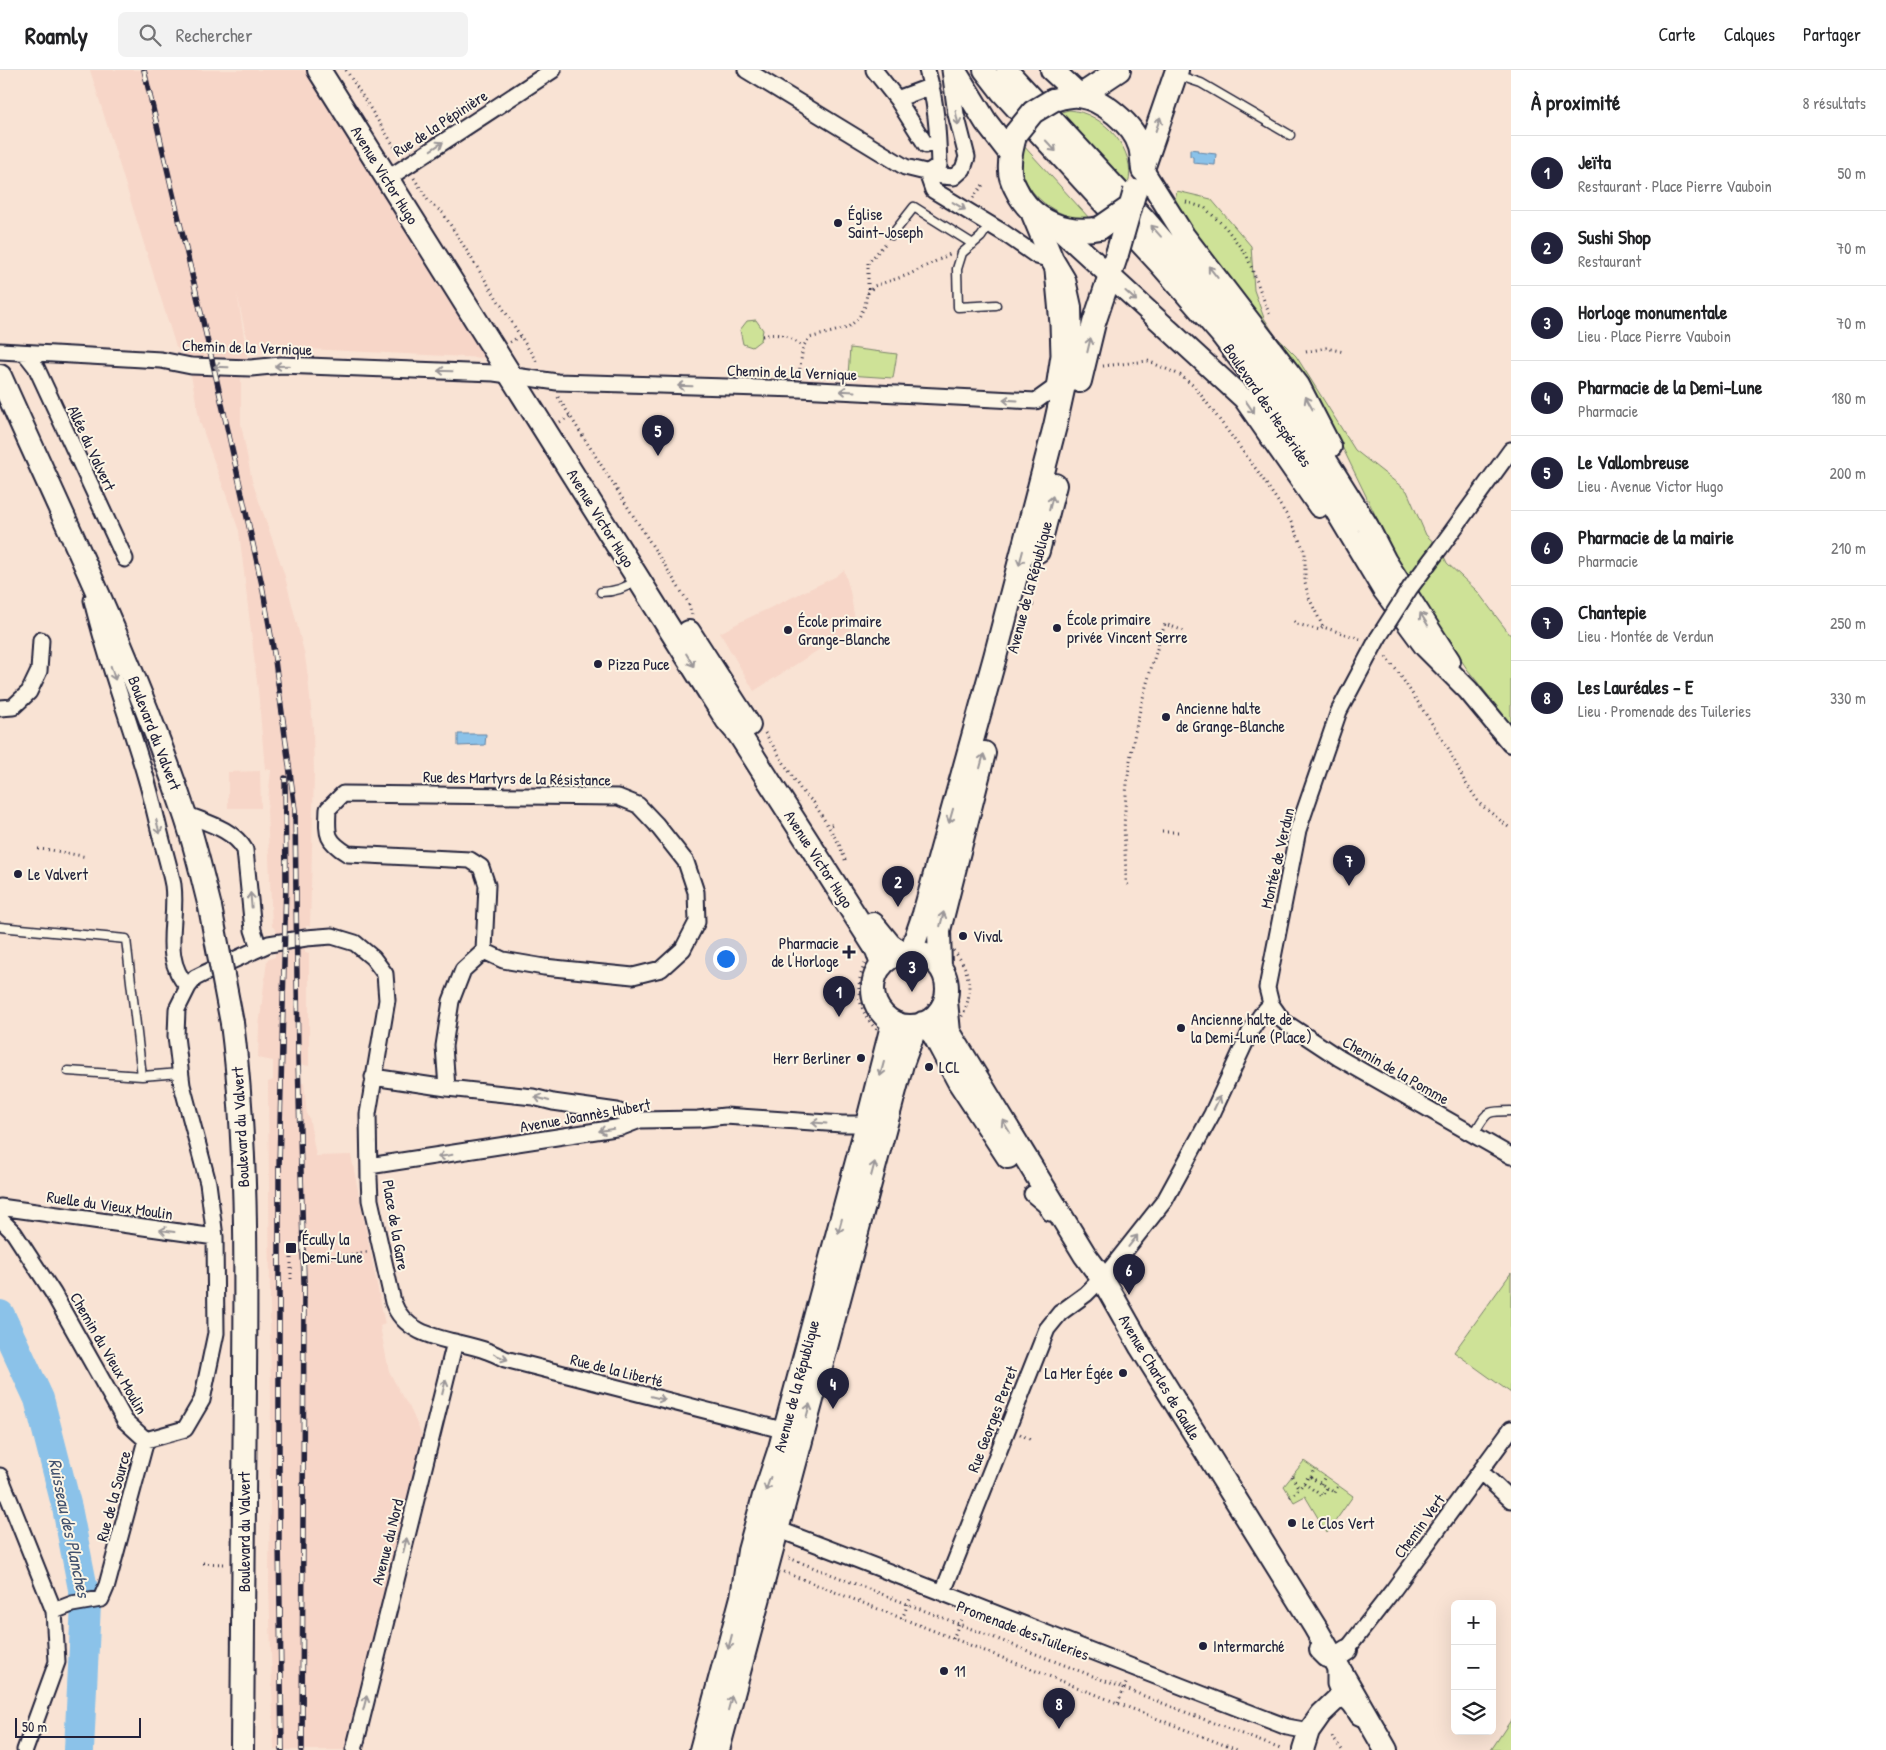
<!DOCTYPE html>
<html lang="fr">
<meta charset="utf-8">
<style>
:root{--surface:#fff;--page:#f2f2f2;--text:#202124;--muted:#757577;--line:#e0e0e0;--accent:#22223b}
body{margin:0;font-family:"Patrick Hand",sans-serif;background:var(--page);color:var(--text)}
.controls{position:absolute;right:15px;bottom:15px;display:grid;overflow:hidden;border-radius:8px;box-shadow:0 5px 20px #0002}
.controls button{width:45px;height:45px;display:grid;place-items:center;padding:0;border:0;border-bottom:1px solid var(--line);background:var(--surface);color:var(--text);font:25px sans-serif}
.scale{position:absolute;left:15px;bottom:12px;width:126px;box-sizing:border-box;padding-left:5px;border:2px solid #22223b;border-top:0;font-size:14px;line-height:18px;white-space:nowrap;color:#22223b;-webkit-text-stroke:4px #fcf5e5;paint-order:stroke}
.you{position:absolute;left:725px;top:888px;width:18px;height:18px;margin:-12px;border:4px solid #fff;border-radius:50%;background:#1a73e8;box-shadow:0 0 0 8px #1a73e833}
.badge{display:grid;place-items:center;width:32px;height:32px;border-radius:50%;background:var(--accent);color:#fff;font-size:16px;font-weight:700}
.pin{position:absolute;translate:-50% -41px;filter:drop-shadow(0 1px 2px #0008)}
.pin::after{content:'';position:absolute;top:26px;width:18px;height:15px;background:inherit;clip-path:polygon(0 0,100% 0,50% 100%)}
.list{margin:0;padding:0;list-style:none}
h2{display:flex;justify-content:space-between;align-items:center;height:65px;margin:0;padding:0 20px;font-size:21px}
h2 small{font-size:16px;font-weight:400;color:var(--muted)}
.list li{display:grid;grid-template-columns:32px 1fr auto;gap:15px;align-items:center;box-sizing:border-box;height:75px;padding:0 20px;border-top:1px solid var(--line)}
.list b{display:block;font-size:19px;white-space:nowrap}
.list p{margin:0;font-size:16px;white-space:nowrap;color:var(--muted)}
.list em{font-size:16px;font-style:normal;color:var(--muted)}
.icon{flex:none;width:28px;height:28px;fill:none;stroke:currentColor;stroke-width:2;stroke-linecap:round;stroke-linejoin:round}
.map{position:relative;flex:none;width:1511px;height:1680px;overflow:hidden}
header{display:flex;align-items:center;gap:30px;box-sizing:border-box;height:70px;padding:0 25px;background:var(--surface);border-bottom:1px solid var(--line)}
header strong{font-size:24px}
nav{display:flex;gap:28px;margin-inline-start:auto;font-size:18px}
.search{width:350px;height:45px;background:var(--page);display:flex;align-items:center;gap:12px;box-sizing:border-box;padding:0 18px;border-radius:8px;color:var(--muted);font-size:19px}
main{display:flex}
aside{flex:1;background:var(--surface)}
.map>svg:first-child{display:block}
</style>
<header>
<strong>Roamly</strong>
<div class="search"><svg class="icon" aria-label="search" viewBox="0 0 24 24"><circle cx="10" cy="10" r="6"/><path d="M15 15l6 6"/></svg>Rechercher</div>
<nav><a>Carte</a><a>Calques</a><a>Partager</a></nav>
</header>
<main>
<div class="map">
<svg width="1511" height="1680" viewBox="0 0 1511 1680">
<rect width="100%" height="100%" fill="#f9e3d4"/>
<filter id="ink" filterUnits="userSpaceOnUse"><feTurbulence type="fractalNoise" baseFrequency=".02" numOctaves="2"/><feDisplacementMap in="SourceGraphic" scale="10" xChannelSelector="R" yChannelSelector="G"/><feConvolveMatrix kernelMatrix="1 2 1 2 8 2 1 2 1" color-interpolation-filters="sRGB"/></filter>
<g filter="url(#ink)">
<path fill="#f7d6c8" d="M90,0h225l171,288 -238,-12 -11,-53 11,69 -25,11 18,3v48l11,57 32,92 21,83 3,22 5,50 1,46 -4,152h-4l-1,26 4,1v113l-10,-2 2,20 3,-1 3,33 2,1 7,39 35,-1 34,169 -5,2 9,45 14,27 6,8 17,38 -80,306h-72l-5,-164 2,-183 -3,-321 5,-2v-19l-15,-3 1,-31 8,-67 8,-3 1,-27 -4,-4 -5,-116 4,-40 -6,-1 -7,-79 -19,-159 -39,-109 -9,-47 16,-2 -18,-13 -13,-13z
M844,500l6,21 6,35 -102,65 -34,-58 20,-11 95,-45z
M260,701l1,37h-33v-36z"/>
<path fill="#cee297" stroke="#788269" d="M1069,40c34,2 69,41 59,75l-71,-72z
M1022,74l68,75c-28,1 -60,-19 -68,-48 -2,-9 0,-18 0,-27z
M1177,121l34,8 40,47 3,44 10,28 11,17 21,21 59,94 52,41 19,44 14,13 7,15 30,28 34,45v88l-44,-55 -67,-103 -66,-136 -22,-40 -114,-152 -18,-27 -5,-12z
M756,250l7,10 -2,10 -9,7 -9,-3 -3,-14 7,-9z
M850,278l47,6 -4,24 -45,-3z
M1511,1203v120l-57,-41z
M1304,1391l49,35 -26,37 -22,-37 -11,6 -10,-16z
M1511,1650v30h-20z"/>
<path fill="#8bc2e9" stroke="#6182a3" d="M1190,79l8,1v2l18,2 -1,11 -22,-2v-6l-3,-1z
M458,664h28l-1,11 -27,1z"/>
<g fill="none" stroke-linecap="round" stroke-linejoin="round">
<path stroke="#8bc2e9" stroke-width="30" d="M0,1245l39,84 28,109 19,96 -7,146"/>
<g stroke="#22223b" stroke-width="11">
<path id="lane" d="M1177,5l24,8 89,52
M989,155l-8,12 -19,16 -5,16 1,38 38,-2
M892,165l22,-28 59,37
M601,522c14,0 25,-4 36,-12
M0,857l126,12 16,137 38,-3
M68,1001l74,5
M1473,1065c15,-23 10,-24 38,-24"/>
</g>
<g stroke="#22223b" stroke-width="19">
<path id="street" d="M746,0l159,97 37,9 12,1 9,-8 4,-12 -11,-43 -6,-44
M874,0l23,29 29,46
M927,0c9,31 11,63 12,95l-12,8
M897,29l35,-13
M396,103l157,-103
M0,281l161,9 30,6 60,2 30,-3 213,8 63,9 242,7 237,12 18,-13 5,-33 -1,-31 -6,-64 -15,-4 -33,-23 -71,-43 -6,-17
M25,283l11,14 89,192
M1440,478l71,-98
M92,530c14,60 37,119 54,178 6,20 10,40 15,59 4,16 9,32 12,48 5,37 -13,72 15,102
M1378,568l-39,73 -41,119 -31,158 4,16 12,17 56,37 172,98
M0,638l13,-1 16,-15 10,-21 2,-31
M185,744c22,9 48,15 60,36l8,80 6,18
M373,1007l74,11 86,9 20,5 64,9 23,9
M447,1018l-3,-42 7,-45 12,-31 21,-19 19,9 41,7 89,9 28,-7 22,-20 14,-27 -1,-30 -10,-30 -30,-38 -18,-19 -20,-8 -275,-3 -15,15c-1,25 -3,31 20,45l122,6 11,7 6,18 -3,66
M369,1096l253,-39 18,-7 58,-1 27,-3 117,8h25
M1032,1124l13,11 5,8
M0,1137l215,30
M0,1149l14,14 39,60 72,128 21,19 39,-11 17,-29 14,-67 -1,-96 -7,-54 -26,-98 -6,-49 1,-27 11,-22 7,-9 8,-4 66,-30 37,-6 26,-2 23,7 18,15 12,16 2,26 -19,114 1,64 1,22 23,102c13,38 62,37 94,49 6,2 12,5 18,8l289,74
M1481,1402l30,28
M0,1406l54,135 3,51 -32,88
M769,1456c173,65 345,135 518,201l22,4
M943,1522l104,-263 13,-16 26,-19 23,-23 56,-71 47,-86 39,-84 10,-15 10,-11
M54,1541l18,-7 29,-5 6,-14 39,-145
M1340,1626l-5,-12v-13l6,-14 53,-68 117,-160
M354,1680l101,-408"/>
</g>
<g stroke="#22223b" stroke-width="24">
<path id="secondary" d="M984,0l17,22 160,174 59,68 30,39 40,62 93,155 42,57 43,43 43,52
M1007,0l139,150 87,101 64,92 71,113 18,35 64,100
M1143,100l41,65 115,150 32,62
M1057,157l187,172 75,108
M1320,1580l7,7h9l11,-7
M1303,1680l6,-19 12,-17 19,-18c11,2 15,11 20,19"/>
</g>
<g stroke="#22223b" stroke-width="26">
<path id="primary" d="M319,0l389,620 19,30 12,14 138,216 5,15
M954,0l32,52 24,31
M1052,0l28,26
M1080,26l39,-26
M1053,30c8,-2 17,-5 26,-4 22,2 55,29 61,51 2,7 2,16 3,23
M1016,63c-4,13 -7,25 -6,38 0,7 3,12 6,18 15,32 50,46 84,39
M1144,96l33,-96
M0,306c64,144 134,286 184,436 11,31 18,64 26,95
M1080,311l14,-58 23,-69
M1038,481l17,-66
M689,562l60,93
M873,854l17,21 12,8
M911,882l13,-38 71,-257 60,-231 16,-73 -1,-46 -6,-27 -12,-20 -19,-46
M873 919a37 37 0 1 1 74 0a37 37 0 1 1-74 0Z
M940,897l-1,-37 45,-177
M946,931l3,31 136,223 17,23 39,69 174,280 71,123
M232,953c15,118 14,237 13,356 -1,124 -2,247 -3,371
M923,953l11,12 25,47 49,75
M701,1680l41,-153 7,-46 15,-55 16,-48 87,-324 26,-102
M718,1680l184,-686 14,-38"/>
</g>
<path stroke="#22223b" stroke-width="3" stroke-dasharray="1 4" stroke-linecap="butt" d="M346,0l53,84
M414,108l15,24 14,11 95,151
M973,128l12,-16
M1186,132l19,6 21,20 21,28 23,60
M868,224v-31l17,-19
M762,266c18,-4 27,0 41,11
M510,272l10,-6
M1306,282l20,-4 18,4
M1103,296l45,-5 32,14 15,12 64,86 31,47 15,32v31l4,15 14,29 37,12
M799,304l4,-27 6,-9 38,-10 11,-9 7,-13 2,-12 7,-8 34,-11 42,-21
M558,327l130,205 4,13
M560,352l10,-6
M1028,534l9,2
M1294,551l3,3 23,6 3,-3
M1386,587l12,15 50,76 17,34 15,22 31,25
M765,663l36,57 13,13 25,41 7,18
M831,755l3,-1
M1162,762h19
M38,779l13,1 36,7
M1128,815l-2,-3c0,-24 -3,-48 -1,-72 3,-64 20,-125 40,-186l22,8
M859 919a55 55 0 1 1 110 0a55 55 0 1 1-110 0Z
M291,1188v23
M316,1188l18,-1 33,-5
M1020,1364l13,7
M1292,1406l7,13
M1311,1407l3,-8
M1304,1413l18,13 5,-8
M1321,1414l4,-8
M1290,1427l9,-8 10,-13 26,17 3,-8
M789,1488l494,192
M203,1493l22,1
M784,1502l453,178
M902,1549l9,-23
M953,1569l9,-23
M1118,1633l9,-22
M1332,1667l10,13"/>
<use href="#lane" stroke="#fcf5e5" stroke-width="8"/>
<use href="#street" stroke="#fcf5e5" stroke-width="15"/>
<use href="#secondary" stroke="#fcf5e5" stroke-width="20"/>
<use href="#primary" stroke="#fcf5e5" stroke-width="22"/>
<g stroke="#22223b" stroke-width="5.5">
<path id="rail" d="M144,0l72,307 46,208 12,68 21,157 3,249 6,224 -2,467
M282,1680l-3,-211v-371l7,-286 -1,-104"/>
</g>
<use href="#rail" stroke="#fcf5e5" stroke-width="4" stroke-dasharray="11" stroke-linecap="butt"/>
<g stroke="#22223b" stroke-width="19" stroke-linecap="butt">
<path id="street-bridge" d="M1378,568l32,-50 30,-40"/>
</g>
<g stroke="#22223b" stroke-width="26" stroke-linecap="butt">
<path id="primary-bridge" d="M1016,63l17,-21 20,-12
M1100,158l29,-20
M1117,184l18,-63
M210,837l22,116"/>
</g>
<use href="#street-bridge" stroke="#fcf5e5" stroke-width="15"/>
<use href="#primary-bridge" stroke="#fcf5e5" stroke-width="22"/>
</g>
<defs><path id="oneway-shaft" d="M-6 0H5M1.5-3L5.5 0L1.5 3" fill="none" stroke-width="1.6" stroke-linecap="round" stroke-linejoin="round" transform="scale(1.25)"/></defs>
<g stroke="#9a9698">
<use href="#oneway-shaft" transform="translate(957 48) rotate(78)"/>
<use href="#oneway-shaft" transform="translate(1158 54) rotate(-71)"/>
<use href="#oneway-shaft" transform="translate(437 76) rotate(-33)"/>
<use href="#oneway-shaft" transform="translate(1051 76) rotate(47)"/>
<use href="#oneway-shaft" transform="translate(959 136) rotate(31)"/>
<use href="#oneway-shaft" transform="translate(1156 161) rotate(-131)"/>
<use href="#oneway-shaft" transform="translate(1213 202) rotate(-128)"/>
<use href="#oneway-shaft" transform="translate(1131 226) rotate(42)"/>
<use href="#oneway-shaft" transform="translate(1089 275) rotate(-77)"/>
<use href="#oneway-shaft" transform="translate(282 296) rotate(179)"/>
<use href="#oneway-shaft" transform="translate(221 297) rotate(-178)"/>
<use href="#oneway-shaft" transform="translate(445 301) rotate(-178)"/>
<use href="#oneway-shaft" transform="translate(685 316) rotate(-178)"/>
<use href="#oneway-shaft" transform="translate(847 321) rotate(-177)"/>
<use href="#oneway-shaft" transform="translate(1010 330) rotate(-177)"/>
<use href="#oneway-shaft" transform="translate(1309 333) rotate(-119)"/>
<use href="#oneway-shaft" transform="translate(1250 337) rotate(55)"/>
<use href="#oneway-shaft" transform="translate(1051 433) rotate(-76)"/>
<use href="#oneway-shaft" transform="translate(1021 488) rotate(105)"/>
<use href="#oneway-shaft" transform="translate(1424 549) rotate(-122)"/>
<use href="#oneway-shaft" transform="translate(690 590) rotate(59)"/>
<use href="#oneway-shaft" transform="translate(113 603) rotate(72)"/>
<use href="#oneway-shaft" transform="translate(982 691) rotate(-75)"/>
<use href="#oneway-shaft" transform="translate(951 746) rotate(106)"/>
<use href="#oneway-shaft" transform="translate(158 757) rotate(76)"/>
<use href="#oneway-shaft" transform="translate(251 830) rotate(-95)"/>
<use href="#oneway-shaft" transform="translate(942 849) rotate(-76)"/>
<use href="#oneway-shaft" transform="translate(882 999) rotate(105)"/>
<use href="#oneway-shaft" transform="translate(542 1029) rotate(-164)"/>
<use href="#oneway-shaft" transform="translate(1217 1033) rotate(-65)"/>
<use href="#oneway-shaft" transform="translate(819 1053) rotate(-176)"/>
<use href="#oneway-shaft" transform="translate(1006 1056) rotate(-121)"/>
<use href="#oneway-shaft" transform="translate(606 1060) rotate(171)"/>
<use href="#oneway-shaft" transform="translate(445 1086) rotate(171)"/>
<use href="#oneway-shaft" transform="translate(873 1099) rotate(-75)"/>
<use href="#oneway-shaft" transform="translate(840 1156) rotate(105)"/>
<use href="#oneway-shaft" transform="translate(167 1161) rotate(-172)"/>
<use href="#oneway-shaft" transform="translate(1133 1171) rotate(-52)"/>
<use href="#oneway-shaft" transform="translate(501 1287) rotate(22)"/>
<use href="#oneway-shaft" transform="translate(444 1317) rotate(-76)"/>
<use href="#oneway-shaft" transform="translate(658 1328) rotate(14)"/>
<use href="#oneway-shaft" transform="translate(808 1341) rotate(-76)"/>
<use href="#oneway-shaft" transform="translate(768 1414) rotate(109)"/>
<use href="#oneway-shaft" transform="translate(405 1475) rotate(-76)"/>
<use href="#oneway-shaft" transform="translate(730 1572) rotate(105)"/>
<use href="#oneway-shaft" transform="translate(365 1633) rotate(-76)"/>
<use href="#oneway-shaft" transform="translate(730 1633) rotate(-75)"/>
</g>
</g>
<g fill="#22223b" stroke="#fcf5e5" stroke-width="2">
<circle cx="838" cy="153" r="5"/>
<circle cx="1057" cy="558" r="5"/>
<circle cx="788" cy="560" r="5"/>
<circle cx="598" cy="594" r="5"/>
<circle cx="1166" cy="647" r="5"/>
<circle cx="18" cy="804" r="5"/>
<circle cx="963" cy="866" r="5"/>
<path d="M846.5 874.5h5v5h5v5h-5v5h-5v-5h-5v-5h5z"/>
<circle cx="1181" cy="958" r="5"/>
<circle cx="861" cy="988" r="5"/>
<circle cx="929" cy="997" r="5"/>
<rect x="285" y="1172" width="12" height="12" rx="2.5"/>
<circle cx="1123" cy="1303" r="5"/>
<circle cx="1292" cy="1453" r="5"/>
<circle cx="1203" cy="1576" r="5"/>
<circle cx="944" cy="1601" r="5"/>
</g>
<g text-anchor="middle" stroke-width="4" stroke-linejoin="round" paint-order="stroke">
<g font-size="16" fill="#22223b" stroke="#fcf5e5">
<text transform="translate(440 53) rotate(-33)" y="6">Rue de la Pépinière</text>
<text transform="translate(385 105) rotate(58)" y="6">Avenue Victor Hugo</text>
<text transform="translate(247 277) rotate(2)" y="6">Chemin de la Vernique</text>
<text transform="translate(792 302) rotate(2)" y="6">Chemin de la Vernique</text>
<text transform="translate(1268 335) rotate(56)" y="6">Boulevard des Hespérides</text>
<text transform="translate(92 378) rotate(65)" y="6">Allée du Valvert</text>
<text transform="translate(601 448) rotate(58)" y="6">Avenue Victor Hugo</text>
<text transform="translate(1029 517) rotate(-75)" y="6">Avenue de la République</text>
<text transform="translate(155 663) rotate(69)" y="6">Boulevard du Valvert</text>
<text transform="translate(517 708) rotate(1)" y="6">Rue des Martyrs de la Résistance</text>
<text transform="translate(1277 788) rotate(-77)" y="6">Montée de Verdun</text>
<text transform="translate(819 789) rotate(57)" y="6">Avenue Victor Hugo</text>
<text transform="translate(1396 1000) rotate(30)" y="6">Chemin de la Pomme</text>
<text transform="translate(585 1045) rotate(-10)" y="6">Avenue Joannès Hubert</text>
<text transform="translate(240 1057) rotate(-93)" y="6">Boulevard du Valvert</text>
<text transform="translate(110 1135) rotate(8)" y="6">Ruelle du Vieux Moulin</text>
<text transform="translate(396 1155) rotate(80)" y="6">Place de la Gare</text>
<text transform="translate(109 1283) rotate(60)" y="6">Chemin du Vieux Moulin</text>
<text transform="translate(617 1300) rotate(14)" y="6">Rue de la Liberté</text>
<text transform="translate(1160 1307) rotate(59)" y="6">Avenue Charles de Gaulle</text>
<text transform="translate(796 1316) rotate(-75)" y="6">Avenue de la République</text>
<text transform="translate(992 1349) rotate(-69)" y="6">Rue Georges Perret</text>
<text transform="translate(113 1426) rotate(-75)" y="6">Rue de la Source</text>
<text transform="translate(1419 1456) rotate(-54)" y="6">Chemin Vert</text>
<text transform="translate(244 1462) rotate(-90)" y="6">Boulevard du Valvert</text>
<text transform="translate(387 1472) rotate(-76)" y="6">Avenue du Nord</text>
<text transform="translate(1023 1560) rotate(21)" y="6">Promenade des Tuileries</text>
</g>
<g font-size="16" fill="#22223b" stroke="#fcf5e5" text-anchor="start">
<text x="848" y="150">Église<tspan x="848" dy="18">Saint-Joseph</tspan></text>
<text x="1067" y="555">École primaire<tspan x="1067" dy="18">privée Vincent Serre</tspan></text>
<text x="798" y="557">École primaire<tspan x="798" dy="18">Grange-Blanche</tspan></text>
<text x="608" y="600">Pizza Puce</text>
<text x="1176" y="644">Ancienne halte<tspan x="1176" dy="18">de Grange-Blanche</tspan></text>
<text x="28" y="810">Le Valvert</text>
<text x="973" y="872">Vival</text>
<text x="839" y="879" text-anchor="end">Pharmacie<tspan x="839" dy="18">de l'Horloge</tspan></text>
<text x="1191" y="955">Ancienne halte de<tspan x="1191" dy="18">la Demi-Lune (Place)</tspan></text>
<text x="851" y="994" text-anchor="end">Herr Berliner</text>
<text x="939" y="1003">LCL</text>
<text x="302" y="1175">Écully la<tspan x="302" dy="18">Demi-Lune</tspan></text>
<text x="1113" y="1309" text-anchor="end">La Mer Égée</text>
<text x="1302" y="1459">Le Clos Vert</text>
<text x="1213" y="1582">Intermarché</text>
<text x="954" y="1607">11</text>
</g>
<g font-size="18" font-style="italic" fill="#42526f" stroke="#fcf5e5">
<text transform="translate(69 1458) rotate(78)" y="6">Ruisseau des Planches</text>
</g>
</g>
</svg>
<div class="controls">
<button>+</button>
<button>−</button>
<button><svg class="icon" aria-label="layers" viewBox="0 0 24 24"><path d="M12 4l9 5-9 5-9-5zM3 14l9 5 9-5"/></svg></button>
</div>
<div class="scale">50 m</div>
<div class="you"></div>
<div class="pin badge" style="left:839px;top:947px">1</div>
<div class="pin badge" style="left:898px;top:837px">2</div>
<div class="pin badge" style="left:912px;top:922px">3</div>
<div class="pin badge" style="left:833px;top:1339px">4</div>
<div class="pin badge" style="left:658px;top:386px">5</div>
<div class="pin badge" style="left:1129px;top:1225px">6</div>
<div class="pin badge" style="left:1349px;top:816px">7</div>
<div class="pin badge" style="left:1059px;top:1659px">8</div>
</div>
<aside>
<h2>À proximité<small>8 résultats</small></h2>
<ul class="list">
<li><span class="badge">1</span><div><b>Jeïta</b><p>Restaurant · Place Pierre Vauboin</p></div><em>50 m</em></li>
<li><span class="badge">2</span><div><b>Sushi Shop</b><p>Restaurant</p></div><em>70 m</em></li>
<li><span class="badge">3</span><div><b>Horloge monumentale</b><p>Lieu · Place Pierre Vauboin</p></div><em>70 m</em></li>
<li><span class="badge">4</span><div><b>Pharmacie de la Demi-Lune</b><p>Pharmacie</p></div><em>180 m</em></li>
<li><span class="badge">5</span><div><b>Le Vallombreuse</b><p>Lieu · Avenue Victor Hugo</p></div><em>200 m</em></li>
<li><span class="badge">6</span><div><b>Pharmacie de la mairie</b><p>Pharmacie</p></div><em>210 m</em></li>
<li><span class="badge">7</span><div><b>Chantepie</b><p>Lieu · Montée de Verdun</p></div><em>250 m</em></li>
<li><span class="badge">8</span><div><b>Les Lauréales - E</b><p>Lieu · Promenade des Tuileries</p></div><em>330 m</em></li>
</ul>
</aside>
</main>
